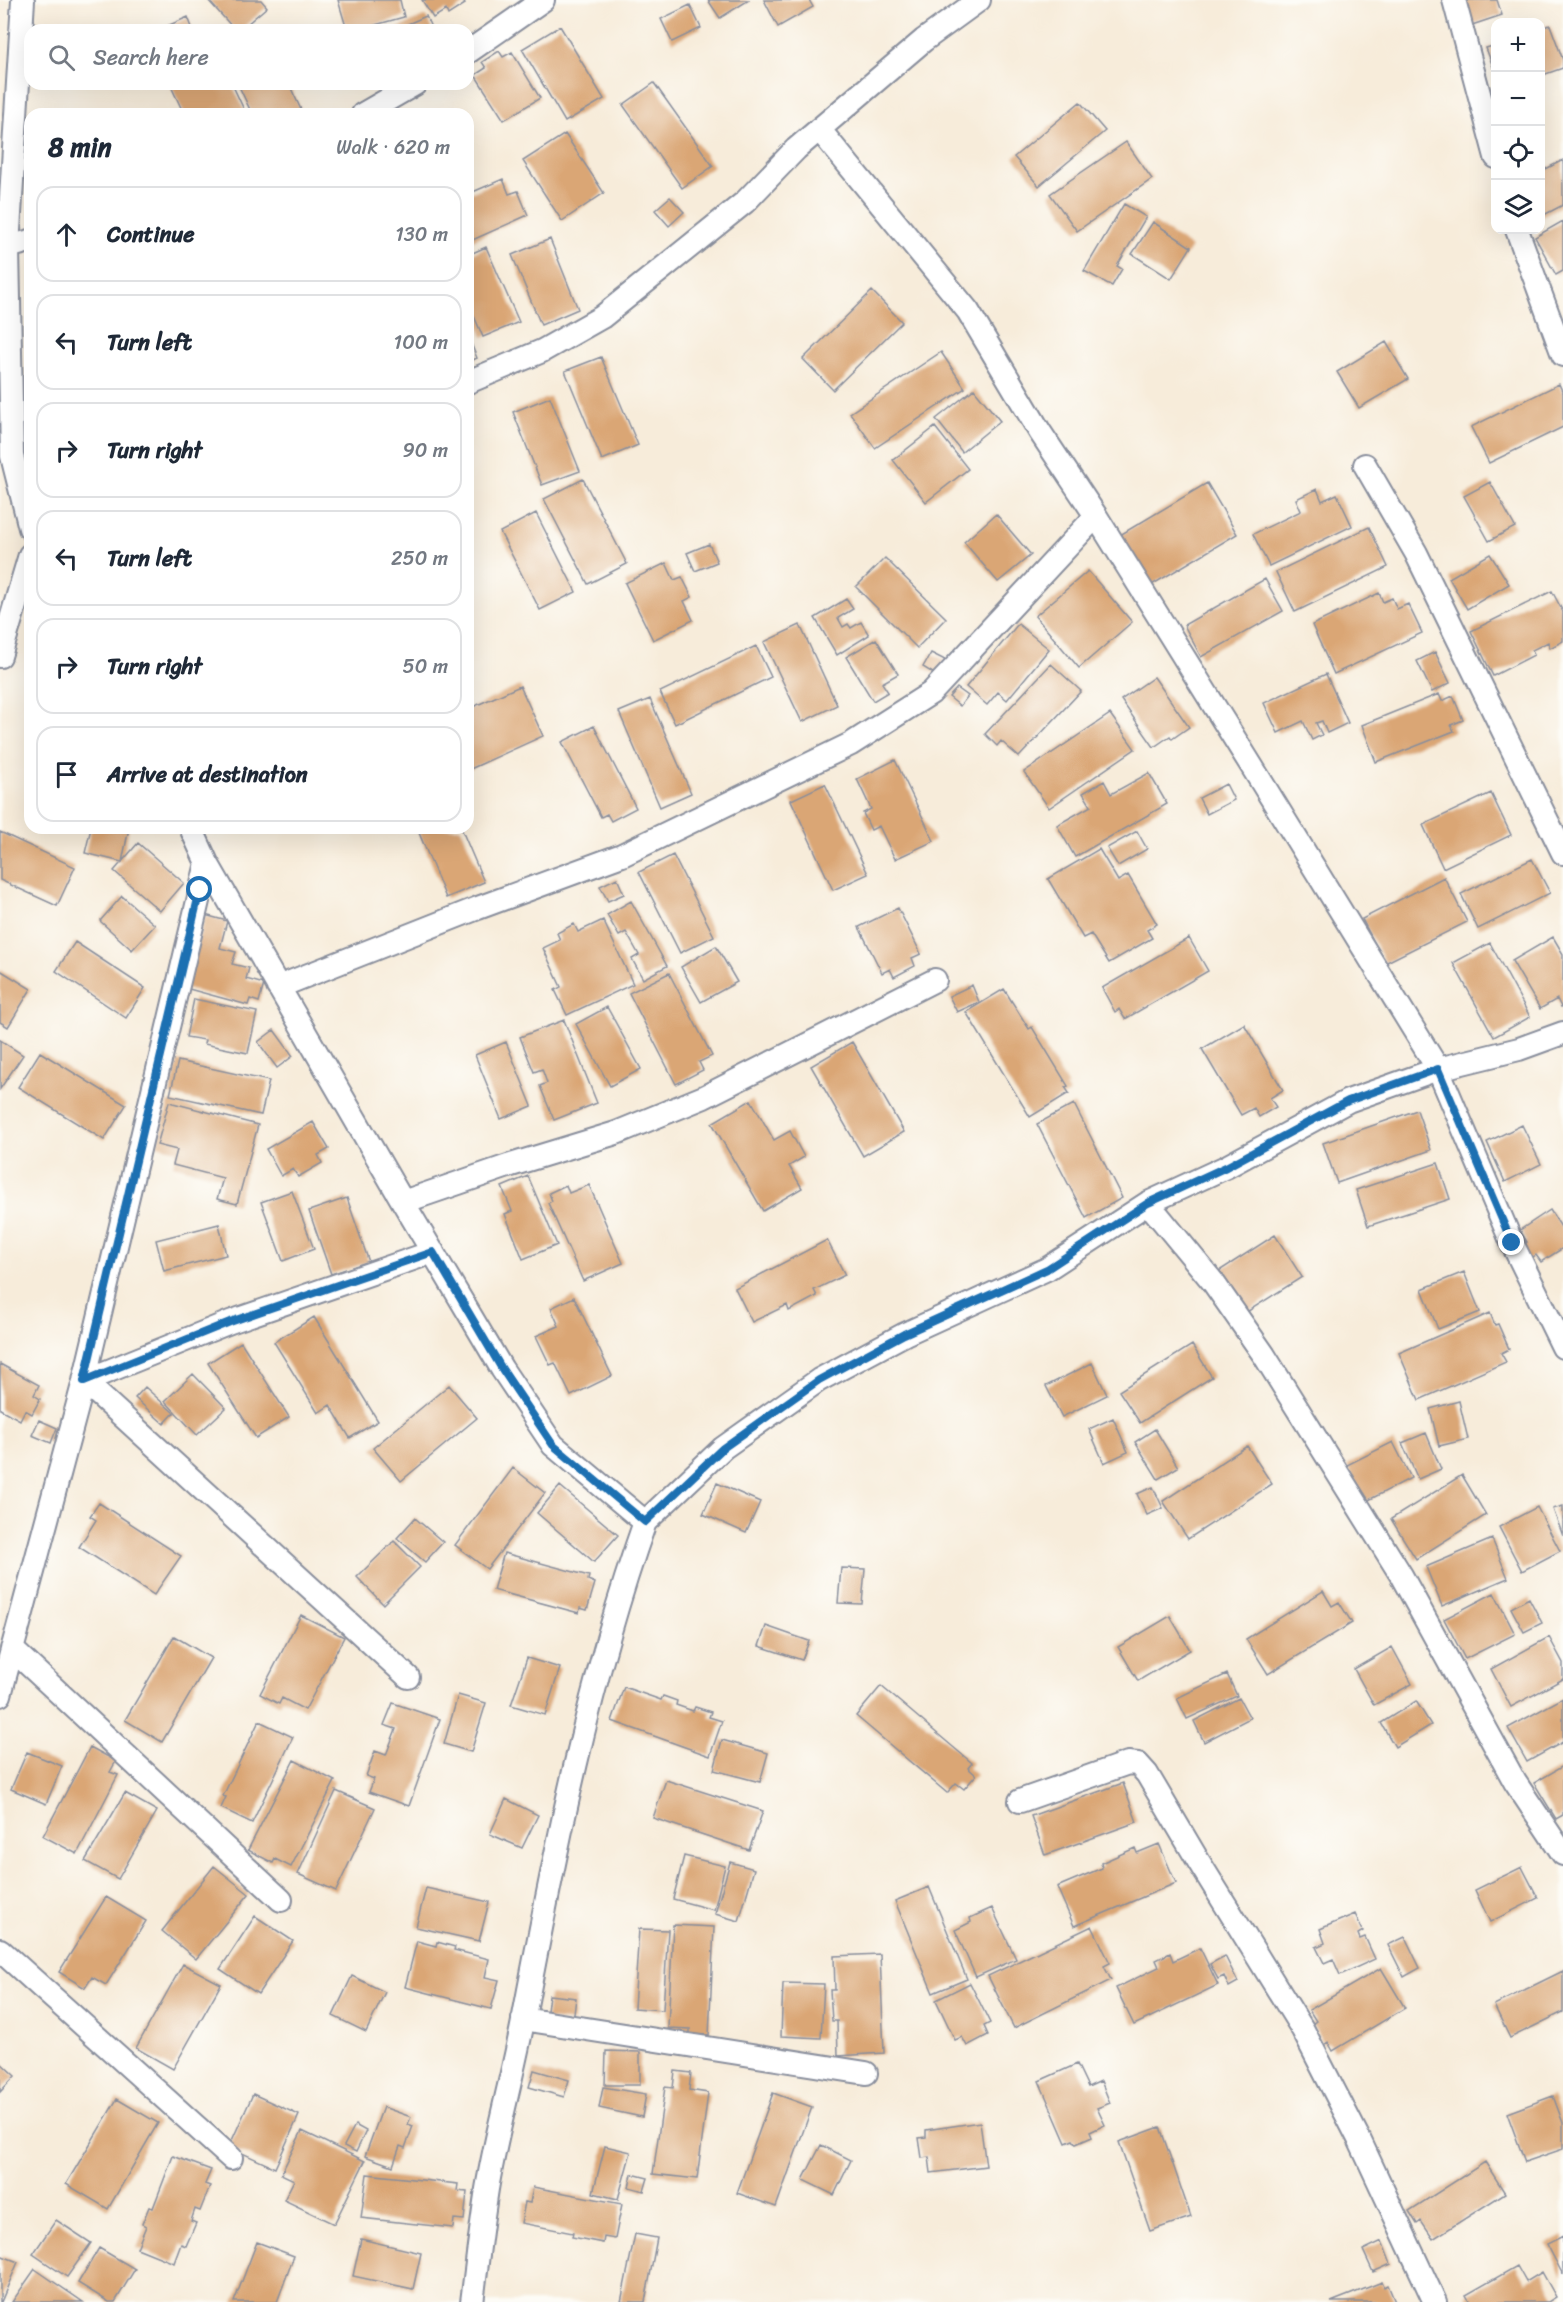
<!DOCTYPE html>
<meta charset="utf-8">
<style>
:root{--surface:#fff;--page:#f6f6f7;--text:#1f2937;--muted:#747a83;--line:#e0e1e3}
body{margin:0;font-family:Sriracha,sans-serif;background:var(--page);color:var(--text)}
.controls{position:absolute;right:18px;top:18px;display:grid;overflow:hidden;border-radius:12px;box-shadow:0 6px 24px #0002}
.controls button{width:54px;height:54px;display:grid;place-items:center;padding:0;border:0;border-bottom:2px solid var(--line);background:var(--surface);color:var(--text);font:30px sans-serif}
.stop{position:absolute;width:18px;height:18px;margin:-14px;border:4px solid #1f6fb2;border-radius:50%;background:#fff}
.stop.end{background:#1f6fb2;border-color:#fff;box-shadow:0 2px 6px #0008}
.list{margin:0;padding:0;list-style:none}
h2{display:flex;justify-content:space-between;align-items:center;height:78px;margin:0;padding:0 24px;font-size:26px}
h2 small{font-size:20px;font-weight:400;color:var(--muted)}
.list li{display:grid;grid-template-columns:39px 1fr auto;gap:18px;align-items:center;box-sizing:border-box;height:96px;margin:0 12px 12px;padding:0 12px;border:2px solid var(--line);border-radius:18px}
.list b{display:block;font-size:22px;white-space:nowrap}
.list em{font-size:20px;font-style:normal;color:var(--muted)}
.icon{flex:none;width:33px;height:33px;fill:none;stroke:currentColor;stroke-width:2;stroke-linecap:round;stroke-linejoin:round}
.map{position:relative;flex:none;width:1563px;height:2302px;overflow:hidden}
.search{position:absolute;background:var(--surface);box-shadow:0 6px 24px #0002;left:24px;top:24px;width:450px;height:66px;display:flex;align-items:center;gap:15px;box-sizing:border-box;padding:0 21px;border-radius:18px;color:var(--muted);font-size:22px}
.panel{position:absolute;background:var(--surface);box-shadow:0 6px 24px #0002;left:24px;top:108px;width:450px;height:726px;border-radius:18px}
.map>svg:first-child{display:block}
</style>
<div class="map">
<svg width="1563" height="2302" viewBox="0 0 1563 2302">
<rect width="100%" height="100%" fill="#fdfcf7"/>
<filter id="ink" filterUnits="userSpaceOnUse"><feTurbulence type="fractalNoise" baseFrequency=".0167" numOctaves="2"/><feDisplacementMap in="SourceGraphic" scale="12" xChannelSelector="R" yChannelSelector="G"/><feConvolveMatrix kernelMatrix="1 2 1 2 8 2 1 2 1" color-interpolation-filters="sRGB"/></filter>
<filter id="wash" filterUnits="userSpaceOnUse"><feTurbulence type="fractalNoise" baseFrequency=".008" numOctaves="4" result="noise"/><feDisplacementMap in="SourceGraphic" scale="24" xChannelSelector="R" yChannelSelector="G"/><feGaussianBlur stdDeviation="1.35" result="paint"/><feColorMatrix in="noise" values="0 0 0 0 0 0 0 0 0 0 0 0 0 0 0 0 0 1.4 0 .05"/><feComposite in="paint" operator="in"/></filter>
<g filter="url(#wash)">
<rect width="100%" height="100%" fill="#f7ecda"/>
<g id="blocks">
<path fill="#daa675" d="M208,0h53l6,7 -27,23h-5z
M338,0h62l4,17 -47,13h-10z
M422,0h40l3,4 -17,11 -2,-5 -13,8z
M708,0h41l-29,18z
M764,0h45l4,7 -35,20z
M1458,0h39l5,15 -36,12z
M690,5l11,23 -29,14 -11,-23z
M426,16l6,14h-38z
M188,17l5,13h-35z
M1550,25l13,35v8l-23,8v-48z
M560,26l44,73 -39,23 -43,-73z
M1496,45v27h-1l-9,-24z
M499,51l4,6 9,-5 28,46 -36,22 -29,-45 11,-7 -4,-6z
M654,83l59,83 -31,22 -59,-83z
M170,84h62l14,30h-62z
M238,84h51l14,30h-51z
M1080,102l25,29 -66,55 -25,-29z
M565,134l39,59 -42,28 -39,-60z
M1126,142l26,37 -75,52 -27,-37z
M1563,160v45l-23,12v-45z
M503,179l6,15 9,-3 10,24 -60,27v-48z
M670,197l14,15 -15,14 -14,-16z
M1124,204l22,13 -29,49 5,3 -10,17 -28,-15z
M1563,221v50l-7,4 -21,-38z
M1153,222l38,25 -20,32 -39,-25z
M550,239l28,70 -37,16 -29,-70z
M486,247l33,75 -36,15 -15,-35v-47z
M872,291l30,31 -69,68 -30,-31z
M468,336l9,22 -9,4z
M1386,342l22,37 -49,29 -22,-36z
M941,352l24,36 -90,60 -25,-35z
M601,357l37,88 -36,15 -37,-89z
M1559,384l4,9v34l-74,36 -18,-36z
M974,389l26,32 -38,31 -26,-33z
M550,397l30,74 -38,14 -29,-73z
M935,427l33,42 -42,33 -33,-42z
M583,479l44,85 -39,20 -44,-85z
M1490,482l25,45 -26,14 -25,-45z
M1207,483l30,51 -87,52 -30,-51z
M1317,489l5,12 15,-7 15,32 -83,40 -16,-32 48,-23 -5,-12z
M536,513l40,79 -36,18 -40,-78z
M996,514l35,41 -33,27 -34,-40z
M1369,527l19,40 -93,45 -19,-40z
M709,544l8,18 -22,9 -8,-18z
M1490,554l19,30 -42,25 -18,-31z
M885,558l61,60 -29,30 -61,-61z
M666,563l8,17 8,-3 10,20 -8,4 9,19 -40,20 -28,-57z
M1088,571l44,51 -53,46 -44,-52z
M1265,579l18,32 -82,46 -17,-32z
M1552,591l11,21v29l-13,7 -2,-6 -16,8 2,5 -41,21 -22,-45z
M1379,593l4,9 9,-4 5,11 11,-5 14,29 -88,41 -22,-49z
M846,599l7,10 -15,9 5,9 5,-3 3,4 10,-6 8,13 -32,20 -22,-37z
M1018,624l31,25 -42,51 -9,-8 -11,13 -21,-18z
M800,625l37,80 -35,17 -38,-80z
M876,639l22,35 -16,9 6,9 -15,9 -27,-44z
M756,646l15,31 -96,47 -15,-32z
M1435,652l15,31 -18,9 -15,-31z
M931,653l14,7 -9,15 -13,-8z
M1051,664l30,27 -62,66 -18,-16 -4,5 -12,-12z
M1326,674l22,49 -21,10 -5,-12 -6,2 6,12 -10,5 -9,-19 -25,12 -14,-30z
M1154,677l35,50 -17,12 -2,-3 -16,11 -33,-47z
M520,686l23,50 -75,34v-61z
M957,688l11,8 -8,10 -11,-9z
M1439,694l3,7 11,-5 10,24 -12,5 3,6 -78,31 -14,-37z
M650,699l41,94 -31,14 -41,-95z
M1110,714l25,35 -86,59 -25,-36z
M594,726l42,82 -25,13 -4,-7 -6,3 -39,-75z
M895,760l39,81 -39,18 -16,-33 -8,4 -8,-17 8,-4 -14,-30z
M1149,773l18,31 -92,53 -18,-32 34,-19 -8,-13 21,-12 7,13z
M825,784l43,90 -35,16 -42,-90z
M1226,784l8,16 -27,14 -8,-16z
M1491,793l20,42 -68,33 -20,-43z
M91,828h38l-7,34 -37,-9z
M417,828h44l23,54 -38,16z
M1137,831l10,18 -29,17 -11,-18z
M0,832l75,35 -18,39 -57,-26z
M138,843l46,40 -24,28 -46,-40z
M1099,849l19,32 10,-6 29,49 -10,6 5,8 -43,25 -18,-29 -8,4 -35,-59z
M673,855l41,81 -34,17 -41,-81z
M1532,859l18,34 -72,36 -17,-35z
M1444,877l23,45 -82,41 -23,-44z
M617,878l7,16 -16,7 -8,-15z
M122,896l33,29 -23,25 -32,-29z
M631,901l36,65 -24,13 -11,-20 7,-4 -13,-23 -7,4 -12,-21z
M898,908l23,46 -9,4 3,8 -21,11 -4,-8 -8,4 -23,-46z
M205,915l22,6 -7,27 16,4 -4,12 17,4 -3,11 18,5 -5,18 -9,-3 -2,6 -63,-17z
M603,920l30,64 -66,31 -12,-25 6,-3 -18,-39 17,-8 -3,-7 17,-9 4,8z
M1553,937l10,17v52l-2,1 -4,-8 -17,10 -28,-48z
M1189,938l19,33 -83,48 -6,-10 -4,3 -13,-24z
M75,942l70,46 -19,30 -70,-47z
M1490,943l40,74 -36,20 -41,-74z
M716,946l21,36 -36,20 -20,-35z
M0,970l31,19 -23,38 -8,-5z
M669,973l43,83 -13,6 4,8 -27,14 -47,-91z
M972,985l7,17 -22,10 -8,-16z
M1004,989l25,40 3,-2 36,59 -3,1 4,6 -39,24 -64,-105z
M194,999l63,13 -9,41 -44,-9 1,-4 -19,-3z
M607,1007l34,62 -31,17 -34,-62z
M564,1020l33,83 -43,17 -14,-34 7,-3 -5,-14 -8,3 -14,-35z
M1244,1024l39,66 -13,8 6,9 -17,10 -5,-9 -13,7 -39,-66z
M274,1030l19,26 -16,12 -19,-26z
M0,1040l23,15 -23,34z
M506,1042l26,64 -31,13 -26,-64z
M852,1042l52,90 -41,24 -52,-90z
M40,1052l86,53 -22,35 -86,-53z
M178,1061l91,20 -8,34 -91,-20z
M751,1100l23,40 16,-9 14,26 -15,9 13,22 -39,23 -51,-88z
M169,1102l89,23 -21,79 -20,-5 6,-21 -50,-13 4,-15 -20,-5z
M1074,1104l48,94 -36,20 -49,-94z
M1417,1110l14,40 -94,33 -14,-40z
M313,1122l16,27 -11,6 4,8 -24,14 -5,-8 -12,7 -15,-27z
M1522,1125l19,39 -36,18 -18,-40z
M1438,1163l12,36 -82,27 -12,-36z
M528,1176l29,69 -34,14 -18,-45 7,-3 -10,-24z
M566,1185l3,8 20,-8 34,78 -40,18 -35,-78 4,-2 -3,-8z
M292,1191l22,58 -31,12 -22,-59z
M347,1198l22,64 -38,12 -22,-63z
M1550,1210l13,20v18l-22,14 -5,-7 -9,6 -8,-14 8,-5 -7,-12z
M219,1224l7,31 -62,16 -8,-31z
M1275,1235l27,42 -60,38 -26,-42z
M827,1240l18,35 -31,15 3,6 -28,15 -2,-6 -35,17 -17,-34z
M1464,1272l16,40 -42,17 -16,-40z
M574,1297l38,79 -41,20 -16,-33 -5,2 -14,-29 23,-10 -8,-18z
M1490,1313l5,12 3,-1 11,25 -8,4 5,9 -87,38 -20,-47z
M314,1317l64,104 -28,17 -20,-33 -12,8 -44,-71z
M241,1342l48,75 -33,21 -48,-75z
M1192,1345l20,32 -72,46 -21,-32z
M1092,1363l15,32 -45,22 -16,-31z
M0,1364l39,21 -5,10 6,4 -8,15 -7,-4 -5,10 -20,-11z
M193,1374l33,34 -29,27 -32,-34z
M449,1385l28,33 -76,63 -28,-33z
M145,1387l29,26 -10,11 -29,-26z
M1459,1401l9,38 -29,7 -9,-37z
M1113,1418l15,34 -24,11 -15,-34z
M39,1420l18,8 -6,15 -19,-8z
M1155,1429l23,38 -20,12 -23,-37z
M1426,1433l15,36 -23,10 -16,-36z
M1393,1442l18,36 -46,24 -18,-37z
M1247,1446l25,38 -84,55 -25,-38z
M513,1468l32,25 -58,76 -32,-24z
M1462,1475l24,40 -70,44 -25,-40z
M717,1483l43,19 -14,31 -43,-19z
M560,1486l58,49 -24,27 -57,-49z
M1153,1487l10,21 -16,7 -10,-21z
M99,1503l82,53 -27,39 -75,-48 17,-27 -6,-4z
M1563,1506v30l-10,-27z
M1537,1507l23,44 -38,20 -23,-44z
M415,1518l28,24 -18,20 -28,-24z
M1492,1539l16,39 -66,28 -16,-39z
M394,1541l26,26 -37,37 -26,-27z
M504,1553l85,23 -1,4 7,3 -8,27 -7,-2 -1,5 -86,-23z
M841,1568l24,1 -3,35 -24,-1z
M1323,1591l9,15 7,-4 13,21 -84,51 -22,-35z
M1494,1593l21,41 -50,25 -21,-40z
M1529,1598l13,25 -18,9 -13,-24z
M301,1615l43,22 -39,73 -23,-12 -3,6 -19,-10z
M1170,1616l20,34 -52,31 -20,-34z
M766,1626l43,15 -7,19 -43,-14z
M174,1636l37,22 -49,84 -37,-22z
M1549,1637l14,26v16l-52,28 -20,-38z
M1392,1647l20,37 -38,21 -20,-36z
M527,1658l33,10 -15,47 -34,-10z
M1227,1674l10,22 -50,23 -10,-21z
M881,1686l91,77 -4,5 8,7 -12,14 -8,-6 -9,10 -91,-77z
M624,1687l37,13 2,-4 14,5 -1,4 17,6 2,-4 16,5 -2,5 13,4 -12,35 -98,-35z
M458,1695l28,8 -15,49 -27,-8z
M1239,1698l11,20 -46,24 -10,-21z
M1563,1698v44l-36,20 -19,-34z
M1416,1701l15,24 -36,22 -14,-24z
M393,1703l47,16 -31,87 -40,-14 5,-13 -8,-3 9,-25 11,4 10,-26 -12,-4z
M259,1721l34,16 -41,86 -31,-15 5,-11 -3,-1z
M722,1740l46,13 -8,29 -46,-12z
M90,1747l26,14 -6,11 8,3 -41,79 -34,-18z
M27,1752l35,14 -16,38 -35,-15z
M294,1760l41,21 -44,86 -16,-8 -2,4 -25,-13z
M1563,1766v49l-7,4 -22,-36z
M666,1780l97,31 -14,39 -96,-32z
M1123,1783l14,39 -92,33 -14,-39z
M336,1791l39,17 -39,83 -38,-17z
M125,1793l32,18 -39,68 -33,-18z
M506,1799l32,16 -16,33 -32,-14z
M1159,1844l17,39 -102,43 -17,-39 45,-19 -1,-5 34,-15 2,5z
M684,1856l41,10 -11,44 -41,-11z
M730,1862l24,7 -15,52 -24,-7z
M214,1866l35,28 -53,65 -34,-28z
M1522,1867l16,31 -48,24 -15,-32z
M929,1887l38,92 -34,14 -38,-92z
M426,1888l63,14 -10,39 -63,-14z
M106,1897l40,24 -40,64 -14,-8 -7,11 -26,-16z
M992,1908l24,51 -40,18 -21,-47 16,-8 -1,-4z
M1355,1914l8,17 -5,3 2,5 5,-2 10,22 -35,16 -7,-16 -9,4 -8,-16 9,-4 -5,-14z
M255,1916l38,25 -35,53 -38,-25z
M673,1925l41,2 -5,108 -19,-1v-5l-22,-1z
M1092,1926l18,37 -6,3 7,14 -97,48 -26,-52z
M639,1929l29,1 -5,80 -29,-2z
M1405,1937l15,31 -16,9 -16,-32z
M417,1941l19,5 1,-4 18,5 -1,3 35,9 -4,18 14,3 -8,29 -86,-22z
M1200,1948l18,37 -84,40 -18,-37 43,-21 -3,-7 14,-7 3,8z
M880,1954l4,99 -46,3 -1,-35h-5l-2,-31h5l-1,-34z
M1225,1956l13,26 -9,5 -5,-11 -6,3 -8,-15z
M183,1964l38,20 -48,85 -37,-21z
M1381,1968l24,40 -72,43 -5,-9 -4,3 -12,-21 4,-3 -7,-11z
M1563,1971v41l-53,26 -16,-33z
M352,1976l33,16 -19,40 -33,-16z
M783,1983l41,1 -3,54 -40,-2z
M970,1983l20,40 -6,3 4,9 -21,11 -5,-9 -7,3 -19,-40z
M549,1995l27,3 -3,24 -27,-3z
M606,2051l34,1v33h-35z
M0,2062l15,14 -15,16z
M1077,2064l11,23 13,-6 9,22 -13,5 8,17 -15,7 2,5 -16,7 -3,-4 -7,3 -27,-62z
M534,2070l35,10 -5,17 -35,-10z
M675,2071l16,2 -2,17 19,3 -11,86 -44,-5 12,-87 8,1z
M603,2087l43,7 -4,23 -43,-9z
M773,2093l39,14 -36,100 -39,-14z
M253,2094l46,21 -24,53 -46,-21z
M1553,2096l10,27v26l-38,13 -18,-49z
M117,2099l41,24 -50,86 -42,-25z
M383,2107l28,10 -3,7 5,2 -8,22 -5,-2 -7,20 -28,-10z
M980,2122l6,44 -55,7 -2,-16 -7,1 -3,-20 7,-1v-7z
M355,2125l11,6 -10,21 -12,-6z
M1160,2127l31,90 -41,14 -31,-89z
M302,2131l63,30 -31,63 -50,-24 10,-20 -13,-6z
M821,2145l30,15 -17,35 -31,-15z
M605,2146l26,6 -13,47 -25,-6z
M173,2156l38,14 -6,14 5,2 -10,25 -5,-2 -4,12 5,2 -10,23 -5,-2 -7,19 -37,-15 9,-22 -4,-2 7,-17 4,1z
M1485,2162l20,31 -72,46 -12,-18 -4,3 -8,-13z
M367,2174l91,10 -1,7 10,1 -3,28 -10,-1 -1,9 -92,-10z
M632,2174l16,4 -4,13 -15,-4z
M533,2187l89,17 -7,35 -11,-2 -1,6 -31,-6 1,-4 -52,-10 4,-21 5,1z
M56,2220l35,23 -24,34 -34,-23z
M635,2234l22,4 -12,64h-24z
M1563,2236v39l-16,-31z
M361,2239l60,14 -8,36 -60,-13z
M1382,2241l9,23 -18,8 -10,-22z
M257,2242l37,14 -17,46h-43z
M99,2248l36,21 -20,33h-6l-31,-19z
M0,2255l18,7 -17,40h-1z
M1517,2266l9,16 16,-10 14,25 -8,5h-78l-4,-7z
M35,2269l48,33h-71z
M1382,2282l2,5 4,-2 7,17h-64z"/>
</g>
</g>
<g filter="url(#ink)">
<use href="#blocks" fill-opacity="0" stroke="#898e9c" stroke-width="1.5"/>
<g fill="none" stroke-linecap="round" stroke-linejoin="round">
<g stroke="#898e9c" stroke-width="26">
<path id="minor" d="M23,0l-15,247 4,209 18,72
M1454,0l42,157
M468,52l75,-52
M363,114l52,-30
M819,129l149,182 72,121 56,84 155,249 187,304 74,174 51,104
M1517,230l46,125
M8,247l22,-6
M468,382l74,-31 60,-34 143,-115 51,-53 128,-109 55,-40
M1365,465l51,88 147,300
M0,656l30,-101
M207,863l196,339 99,167 51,76 92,77c-56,158 -89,325 -120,489 -11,60 -28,119 -38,178 -6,38 -10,75 -15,113
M278,987l200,-79 144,-53 229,-111 80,-51 165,-177
M403,1202l108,-37 105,-32 88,-36 231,-117
M1148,1203l65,79 51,73 137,220 114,207 48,72
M645,1522l78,-74 96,-68 86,-46 142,-65 101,-66 78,-36 122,-66 90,-32 81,-20 44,-16
M12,1649l269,251
M408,1677l-324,-296 146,-59 203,-70
M0,1695l84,-314 123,-518 -16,-35
M1020,1801l108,-38 10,1 9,10 52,88 104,168 56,109 76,163
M0,1950l231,208
M523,2019l343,54"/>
</g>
<use href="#minor" stroke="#fff" stroke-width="22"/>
</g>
</g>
<g fill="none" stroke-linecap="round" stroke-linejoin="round" filter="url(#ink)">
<path stroke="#1f6fb2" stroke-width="8" d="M200,890l-116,491 146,-59 203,-70 69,117 51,76 92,77 78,-74 96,-68 85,-46 143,-65 101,-66 78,-36 122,-66 90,-32 74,174"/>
</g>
</svg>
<div class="controls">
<button>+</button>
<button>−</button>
<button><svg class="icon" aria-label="locate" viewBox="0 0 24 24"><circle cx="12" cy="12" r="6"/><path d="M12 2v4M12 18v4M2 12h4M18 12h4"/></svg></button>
<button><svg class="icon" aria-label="layers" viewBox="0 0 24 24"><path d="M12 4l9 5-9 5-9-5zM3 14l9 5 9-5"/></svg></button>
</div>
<div class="stop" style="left:200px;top:890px"></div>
<div class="stop end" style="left:1512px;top:1243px"></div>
<div class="search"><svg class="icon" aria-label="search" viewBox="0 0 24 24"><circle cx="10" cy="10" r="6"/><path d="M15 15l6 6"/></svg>Search here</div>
<section class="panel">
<h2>8 min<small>Walk · 620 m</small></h2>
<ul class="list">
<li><svg class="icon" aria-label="ahead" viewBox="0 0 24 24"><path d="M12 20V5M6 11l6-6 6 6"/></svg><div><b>Continue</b></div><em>130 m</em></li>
<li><svg class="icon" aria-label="left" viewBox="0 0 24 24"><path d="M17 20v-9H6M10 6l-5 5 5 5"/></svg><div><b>Turn left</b></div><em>100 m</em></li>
<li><svg class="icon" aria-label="right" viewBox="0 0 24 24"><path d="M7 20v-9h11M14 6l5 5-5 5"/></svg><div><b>Turn right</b></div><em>90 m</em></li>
<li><svg class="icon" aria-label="left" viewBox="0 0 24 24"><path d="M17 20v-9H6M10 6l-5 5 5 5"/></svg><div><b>Turn left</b></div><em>250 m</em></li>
<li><svg class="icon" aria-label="right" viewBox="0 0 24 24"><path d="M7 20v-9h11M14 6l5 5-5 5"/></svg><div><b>Turn right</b></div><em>50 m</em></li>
<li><svg class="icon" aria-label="arrive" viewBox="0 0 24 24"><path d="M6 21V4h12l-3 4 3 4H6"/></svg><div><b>Arrive at destination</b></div></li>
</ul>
</section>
</div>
